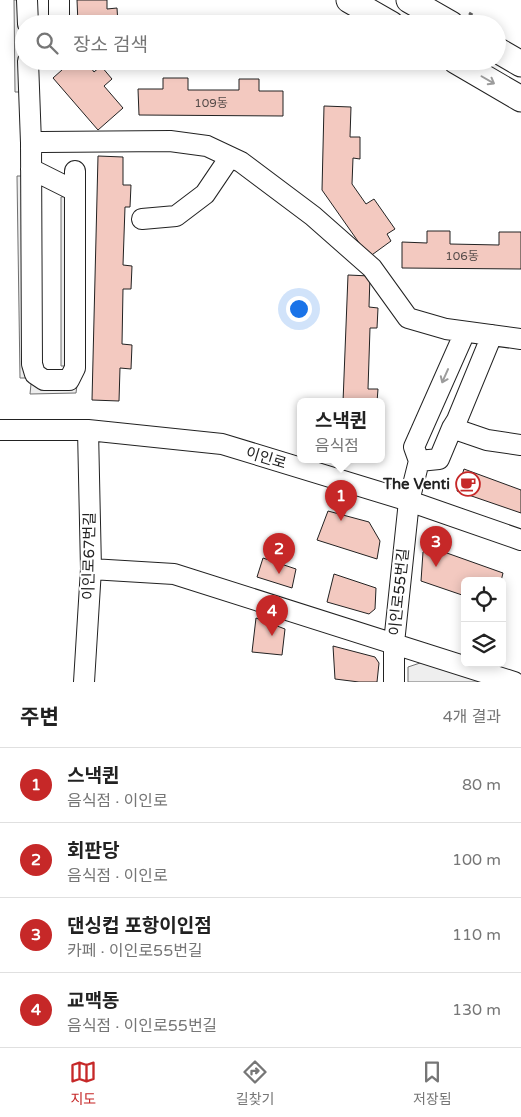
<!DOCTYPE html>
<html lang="ko">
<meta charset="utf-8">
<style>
:root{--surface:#fff;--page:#f6f6f6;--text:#222;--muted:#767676;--line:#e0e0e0;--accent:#c62828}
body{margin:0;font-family:"Varela Round","Noto Sans KR",sans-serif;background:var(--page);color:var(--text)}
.controls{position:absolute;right:15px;bottom:15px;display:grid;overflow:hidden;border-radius:8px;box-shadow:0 2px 12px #0003}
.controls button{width:45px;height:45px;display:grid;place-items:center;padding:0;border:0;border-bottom:1px solid var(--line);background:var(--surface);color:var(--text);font:25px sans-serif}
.you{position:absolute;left:298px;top:308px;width:18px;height:18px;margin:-12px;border:4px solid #fff;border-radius:50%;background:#1a73e8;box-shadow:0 0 0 8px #1a73e833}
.badge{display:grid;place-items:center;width:32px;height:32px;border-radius:50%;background:var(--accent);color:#fff;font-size:16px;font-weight:700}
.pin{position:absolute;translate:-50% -41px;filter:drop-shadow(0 1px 2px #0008)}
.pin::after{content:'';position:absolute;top:26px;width:18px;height:15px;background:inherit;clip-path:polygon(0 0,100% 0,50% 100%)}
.popup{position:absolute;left:297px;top:398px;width:88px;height:65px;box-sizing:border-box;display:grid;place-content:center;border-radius:8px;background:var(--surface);filter:drop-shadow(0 1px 4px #0005);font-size:16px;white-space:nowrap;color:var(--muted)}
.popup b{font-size:19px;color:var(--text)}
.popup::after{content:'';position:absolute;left:50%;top:100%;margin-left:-10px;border:10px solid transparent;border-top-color:var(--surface)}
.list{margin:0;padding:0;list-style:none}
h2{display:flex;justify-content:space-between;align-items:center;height:65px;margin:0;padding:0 20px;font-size:21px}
h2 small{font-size:16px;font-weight:400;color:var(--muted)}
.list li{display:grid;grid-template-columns:32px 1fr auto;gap:15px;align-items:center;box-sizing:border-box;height:75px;padding:0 20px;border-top:1px solid var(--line)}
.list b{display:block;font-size:19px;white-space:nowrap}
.list p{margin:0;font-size:16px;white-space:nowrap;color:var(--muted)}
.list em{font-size:16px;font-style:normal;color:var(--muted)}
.icon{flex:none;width:28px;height:28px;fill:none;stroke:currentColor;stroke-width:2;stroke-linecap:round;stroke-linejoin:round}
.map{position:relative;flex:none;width:521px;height:682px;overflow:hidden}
.search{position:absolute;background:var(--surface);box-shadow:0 2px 12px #0003;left:15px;right:15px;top:15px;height:55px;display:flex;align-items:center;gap:12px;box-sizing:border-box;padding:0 18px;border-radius:28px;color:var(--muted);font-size:19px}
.sheet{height:365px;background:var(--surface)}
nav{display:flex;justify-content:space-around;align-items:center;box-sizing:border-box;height:70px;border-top:1px solid var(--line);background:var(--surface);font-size:14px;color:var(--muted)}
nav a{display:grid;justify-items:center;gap:2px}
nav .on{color:var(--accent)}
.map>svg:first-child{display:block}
</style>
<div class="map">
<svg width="521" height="682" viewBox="0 0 521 682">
<rect width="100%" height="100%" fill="#fff"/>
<path fill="#eee" stroke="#6f6f6f" d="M426,661l65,21h-83v-15z"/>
<path fill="#ededed" stroke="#6f6f6f" d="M14,0h11l-1,61 2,31h-11z
M17,176h11l2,202h-10z
M71,196v170h-10v-169z
M31,384l46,1 -1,8 -46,1z"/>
<path fill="#f3c9c0" stroke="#222" d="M77,0h30v9l10,-1 1,16h-40z
M72,61h34l1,4h-18l5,7 7,-6 11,13 -8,7 19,22 -25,22 -45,-52z
M163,78h25v12h51v-11h20v12h24v25l-144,-1 -1,-26h25z
M324,106l27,1 -1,30h10v22l-7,-1 -1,26 14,20 8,-5 21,30 -8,5 4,7 -22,16 -47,-67z
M98,156l25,1v28h8l-1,22h-5l-2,58 9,1 -1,23h-8l-1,55 10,1 -1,24 -11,-1 -1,33 -27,-1z
M427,231h23v13l49,1v-13h22v37l-119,-1v-26l25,1z
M348,275l22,1 -1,31 9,1 -1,20h-7l-2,61h10l-1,13h-34z
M464,469l57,21v23l-64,-22z
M328,511l41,11 11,19 -3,18 -60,-19z
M430,547l73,26 -2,8h-36v15l-44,-15 2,-29z
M263,558l33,11 -4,19 -35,-11z
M334,574l42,14 -1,21 -6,5 -42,-12z
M256,618l29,11 -3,26 -30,-3z
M333,646l42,11 4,6 -2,19h-18l-24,-3z"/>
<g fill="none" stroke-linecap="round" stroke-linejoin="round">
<g stroke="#222" stroke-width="22">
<path id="minor" d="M27,0l1,24
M59,0v24
M28,61l3,82 11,-1 128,-1 37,5 34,16 72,54 59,52 36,50 38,11 75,10
M31,143l1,221 3,10 9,6h25l6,-12v-197
M31,169l44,22
M142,219l34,-3 29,-22 25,-37
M452,428l35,12 34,5
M0,430h88l134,14 187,57 112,39
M419,461l20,-2 13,-31 5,-8 35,-85
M91,569l83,5 340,108
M84,682l7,-113 -3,-139
M394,682v-39l15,-142 10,-40 -5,-14 51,-115"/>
</g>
<g stroke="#222" stroke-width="27">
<path id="major" d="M349,0l42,24
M409,0l42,24
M497,50l24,14
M456,61l65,38"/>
</g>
<path stroke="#646464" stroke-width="3" stroke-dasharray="4 2.5" stroke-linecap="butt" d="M469,13l19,11"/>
<use href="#minor" stroke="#fff" stroke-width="20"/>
<use href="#major" stroke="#fff" stroke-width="25"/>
</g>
<defs><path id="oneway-shaft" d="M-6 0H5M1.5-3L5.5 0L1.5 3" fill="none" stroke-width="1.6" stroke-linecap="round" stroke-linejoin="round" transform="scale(1.25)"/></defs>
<g stroke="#9c9c9c">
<use href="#oneway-shaft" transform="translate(488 80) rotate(30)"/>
<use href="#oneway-shaft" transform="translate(445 376) rotate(114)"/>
</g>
<defs>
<g id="cafe-ring" transform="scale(1.25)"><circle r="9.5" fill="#fff" stroke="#c62828" stroke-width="1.5"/><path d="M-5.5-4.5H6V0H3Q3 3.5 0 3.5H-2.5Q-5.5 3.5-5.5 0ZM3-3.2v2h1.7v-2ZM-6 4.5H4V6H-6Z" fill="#c62828"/></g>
</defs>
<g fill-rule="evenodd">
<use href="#cafe-ring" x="468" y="484"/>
</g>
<g text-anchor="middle" stroke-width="4" stroke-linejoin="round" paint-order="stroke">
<g font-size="12" fill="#564c4a">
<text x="211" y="107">109동</text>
<text x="462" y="260">106동</text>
</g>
<g font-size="15" fill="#222" stroke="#fff">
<text transform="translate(266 458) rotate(17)" y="5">이인로</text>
<text transform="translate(89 556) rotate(-89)" y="5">이인로67번길</text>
<text transform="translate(399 592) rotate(-84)" y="5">이인로55번길</text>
</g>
<g font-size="15" font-weight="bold" fill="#222" stroke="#fff" text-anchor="end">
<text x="450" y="489">The Venti</text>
</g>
</g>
</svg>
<div class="controls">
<button><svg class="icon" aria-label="locate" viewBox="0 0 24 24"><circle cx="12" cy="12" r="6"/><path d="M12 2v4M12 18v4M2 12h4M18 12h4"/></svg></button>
<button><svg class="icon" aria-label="layers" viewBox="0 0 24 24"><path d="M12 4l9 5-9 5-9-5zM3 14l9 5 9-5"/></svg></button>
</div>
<div class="you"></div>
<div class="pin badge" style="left:341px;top:521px">1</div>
<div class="popup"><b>스낵퀸</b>음식점</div>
<div class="pin badge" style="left:279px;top:574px">2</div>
<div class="pin badge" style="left:436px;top:567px">3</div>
<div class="pin badge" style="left:272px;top:636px">4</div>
<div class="search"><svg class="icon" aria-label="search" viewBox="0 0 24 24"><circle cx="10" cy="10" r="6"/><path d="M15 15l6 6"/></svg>장소 검색</div>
</div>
<section class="sheet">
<h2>주변<small>4개 결과</small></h2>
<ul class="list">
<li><span class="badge">1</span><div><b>스낵퀸</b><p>음식점 · 이인로</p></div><em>80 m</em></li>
<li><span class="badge">2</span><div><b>회판당</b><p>음식점 · 이인로</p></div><em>100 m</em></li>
<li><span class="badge">3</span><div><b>댄싱컵 포항이인점</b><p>카페 · 이인로55번길</p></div><em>110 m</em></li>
<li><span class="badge">4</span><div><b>교맥동</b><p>음식점 · 이인로55번길</p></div><em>130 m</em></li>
</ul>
</section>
<nav>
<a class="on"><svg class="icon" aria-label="map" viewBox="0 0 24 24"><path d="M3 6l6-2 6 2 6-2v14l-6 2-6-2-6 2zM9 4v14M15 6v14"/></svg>지도</a>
<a><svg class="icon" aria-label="directions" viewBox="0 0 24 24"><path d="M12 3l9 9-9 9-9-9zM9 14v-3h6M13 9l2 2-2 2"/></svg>길찾기</a>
<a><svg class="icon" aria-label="saved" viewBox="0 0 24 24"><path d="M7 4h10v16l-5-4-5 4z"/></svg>저장됨</a>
</nav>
